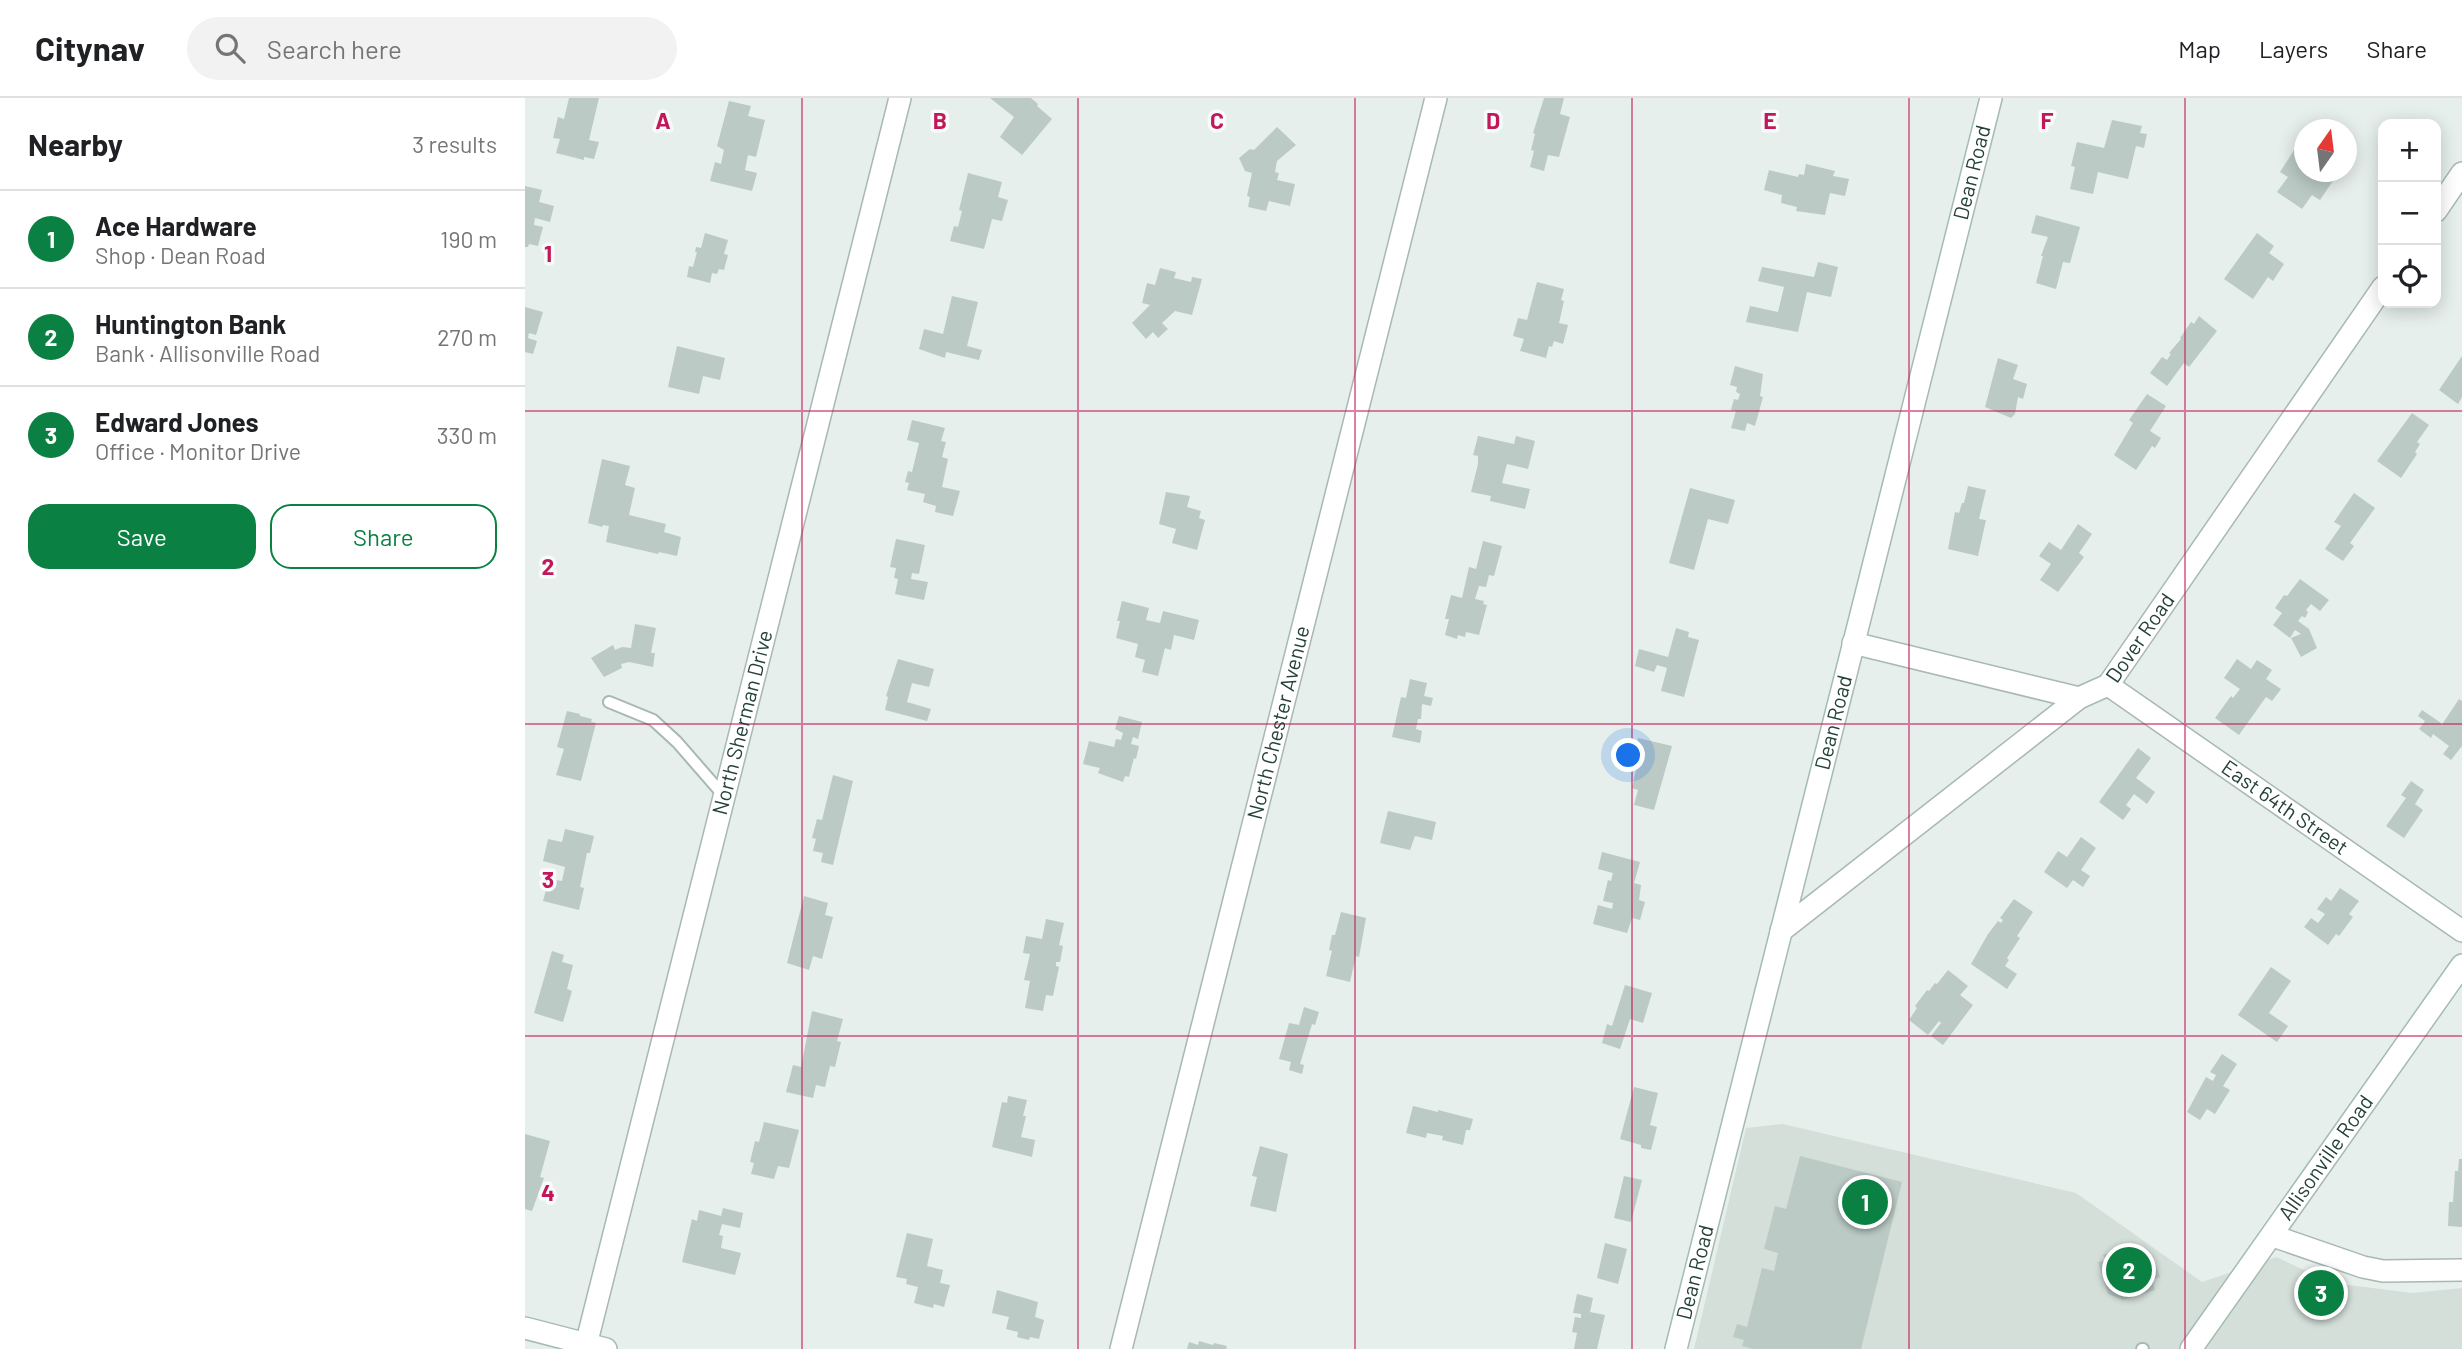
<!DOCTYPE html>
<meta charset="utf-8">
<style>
:root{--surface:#fff;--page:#f2f2f2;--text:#202124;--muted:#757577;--line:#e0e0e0;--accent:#0b8043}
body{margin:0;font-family:Barlow,sans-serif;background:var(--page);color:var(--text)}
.controls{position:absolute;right:21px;top:21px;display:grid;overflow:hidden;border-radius:14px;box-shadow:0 4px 18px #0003}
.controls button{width:63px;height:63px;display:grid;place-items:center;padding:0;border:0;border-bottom:2px solid var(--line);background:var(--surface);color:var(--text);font:35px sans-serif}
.compass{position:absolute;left:1769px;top:21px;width:63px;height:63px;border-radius:50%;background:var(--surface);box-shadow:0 4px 18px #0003;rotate:14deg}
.you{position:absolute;left:1104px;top:658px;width:24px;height:24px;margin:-18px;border:5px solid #fff;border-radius:50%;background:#1a73e8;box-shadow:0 0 0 10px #1a73e833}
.badge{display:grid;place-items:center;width:46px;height:46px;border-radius:50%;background:var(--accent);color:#fff;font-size:23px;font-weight:700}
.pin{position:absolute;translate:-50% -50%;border:4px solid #fff;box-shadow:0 2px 7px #0006}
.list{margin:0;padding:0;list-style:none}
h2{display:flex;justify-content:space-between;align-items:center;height:91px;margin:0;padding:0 28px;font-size:30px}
h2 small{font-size:23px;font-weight:400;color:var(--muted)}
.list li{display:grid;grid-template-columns:46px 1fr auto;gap:21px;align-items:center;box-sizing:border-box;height:98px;padding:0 28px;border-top:2px solid var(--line)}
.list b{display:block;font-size:26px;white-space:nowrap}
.list p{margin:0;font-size:23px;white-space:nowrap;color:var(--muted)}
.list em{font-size:23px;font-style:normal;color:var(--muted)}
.actions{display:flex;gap:14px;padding:21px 28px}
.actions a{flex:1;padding:16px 0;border:2px solid var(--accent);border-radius:21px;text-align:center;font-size:24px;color:var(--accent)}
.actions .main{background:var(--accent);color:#fff}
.icon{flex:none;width:38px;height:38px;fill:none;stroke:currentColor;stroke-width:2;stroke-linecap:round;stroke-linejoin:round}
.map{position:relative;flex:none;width:1937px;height:1251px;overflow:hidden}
header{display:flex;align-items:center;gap:42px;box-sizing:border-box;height:98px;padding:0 35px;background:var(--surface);border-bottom:2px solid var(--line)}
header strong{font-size:33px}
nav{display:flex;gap:38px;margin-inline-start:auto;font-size:24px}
.search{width:490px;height:63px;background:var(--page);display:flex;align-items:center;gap:18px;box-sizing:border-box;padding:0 24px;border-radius:38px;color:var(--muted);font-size:26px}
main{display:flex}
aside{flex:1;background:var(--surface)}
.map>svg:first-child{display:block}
</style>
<header>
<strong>Citynav</strong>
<div class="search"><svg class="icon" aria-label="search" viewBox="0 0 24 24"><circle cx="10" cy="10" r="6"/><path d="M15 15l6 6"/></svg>Search here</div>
<nav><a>Map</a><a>Layers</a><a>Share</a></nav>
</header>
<main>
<aside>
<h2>Nearby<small>3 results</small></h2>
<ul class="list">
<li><span class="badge">1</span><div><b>Ace Hardware</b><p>Shop · Dean Road</p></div><em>190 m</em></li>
<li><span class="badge">2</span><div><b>Huntington Bank</b><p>Bank · Allisonville Road</p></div><em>270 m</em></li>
<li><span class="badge">3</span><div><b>Edward Jones</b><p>Office · Monitor Drive</p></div><em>330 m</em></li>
</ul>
<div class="actions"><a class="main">Save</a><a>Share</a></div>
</aside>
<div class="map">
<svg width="1937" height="1251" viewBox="0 0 1937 1251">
<rect width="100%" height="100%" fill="#e6efeb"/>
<path fill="#d4dfda" d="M1258,1026l293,69 126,89 74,-25 56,26 81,10 49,-5v61h-768l52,-221z"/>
<path fill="#bbcac4" d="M44,0h30l-10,42 10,2 -5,17 -10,-2v3l-28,-7 4,-14 -7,-1 5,-21 6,2z
M465,0h41l7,6 -1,2 15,13 -30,36 -22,-18 14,-20z
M1019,0h20l-4,16 10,3 -11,40 -11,-2 -4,16 -14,-4 4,-16 -3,-1 4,-16 -2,-1z
M204,3l22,5 -3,10 17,4 -9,37 -8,-2 -3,15 12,3 -5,18 -42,-10 5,-19 6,2 3,-14 -7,-4z
M1587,22l30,6 -2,7 7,1 -3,14 -8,-2 -8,33 -30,-7 -5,22 -23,-5 5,-22 -4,-1 6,-24 27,6z
M752,29l19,18 -19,16 -2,11 4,1 -2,7 18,4 -5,22 -21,-5 -3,10 -18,-4 2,-10 -3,-1 5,-23 -7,-2 -6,-13 11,-9 4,1z
M1771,49l9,6v19h27l5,3 -17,25 -8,-5 -10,14 -25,-17 11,-15 -8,-5z
M1281,66l29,7 -2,5 16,3 -4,17 -15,-3 -5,22 -29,-4 1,-4 -16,-4 1,-8 -18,-5 5,-20 29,7 1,-3 5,1z
M443,75l34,9 -4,15 10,3 -6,21 -10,-2 -8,30 -34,-8 4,-15 4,1 4,-16 -3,-1z
M0,88l17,4 -3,12 15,4 -4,16 -15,-4 -1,7 9,2 -5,19 -9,-2 -1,3h-3z
M1511,117l44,12 -10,36 -7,-1 -7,27 -20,-6 7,-27h-2l7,-19 -17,-4z
M180,135l23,7 -4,14 4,1 -4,15 -5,-1 -2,5 -5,-1 -2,10 -23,-6 2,-11 4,1 4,-15h-2l1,-5 5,1z
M1732,135l17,13 -5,7 15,11 -11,17 -5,-4 -15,22 -29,-20z
M1293,164l20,5 -7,30 -24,-5 -9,40 -52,-10 4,-16 28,6 6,-25 -26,-6 4,-14 52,10z
M635,170l16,4 -2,6 17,4 1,-5 10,2 -10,36 -17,-4 -13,12 6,6 -10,9 -5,-6 -7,7 -14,-16 18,-18 -8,-2 5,-20 8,2z
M1012,184l27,7 -3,11 3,1 -5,22 9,2 -5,19 -9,-3 -2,6 -3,-1 -3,12 -26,-7 4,-12 -11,-3 5,-18 9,2z
M427,198l26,6 -11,44 15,4 -3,10 -33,-8 -1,6 -3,-1 -23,-8 5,-20 19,5z
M0,209l18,5 -7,23 -7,-2 -1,5 9,3 -4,13 -8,-2z
M1674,218l18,15 -28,36 -5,-4 -17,23 -17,-13 12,-16 5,3 4,-6 -2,-1 12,-14 -1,-1 11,-16 3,2z
M152,248l48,12 -5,22 -17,-4 -4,18 -31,-7z
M1937,258v41l-4,7 -19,-14z
M1473,260l20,7 -5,14 14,5 -4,15 -5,-2 -3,17 -4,4 -26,-11z
M1210,268l28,8 -3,22 3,1 -8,29 -8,-3 -2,8 -14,-3 5,-17 -5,-1 3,-11 4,1 2,-6 -4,-2 1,-5 -7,-2z
M1622,296l19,12 -16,25 11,7 -6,10 -3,-2 -16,24 -22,-15 19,-32 -4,-3z
M1887,315l17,12 -12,17 3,2 -5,8 2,2 -16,24 -24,-17z
M387,322l33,8 -4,13 5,1 -4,15 6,2 -6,28 18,4 -7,25 -18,-4 1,-6 -13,-4 2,-8 -18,-4 2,-7 -4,-1 3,-11 4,1 7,-29 -12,-3z
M953,338l36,8 2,-8 19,5 -7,28 -21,-5 -5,19 28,6 -5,20 -35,-8 1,-5 -20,-4 7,-28v-8l-5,-1z
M77,361l28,7 -5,19 10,3 -6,27 37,9 -2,8 17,5 -4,19 -18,-4 -1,2 -52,-12 3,-16 -6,-1 -1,2 -14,-4z
M1443,388l18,4 -7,29 7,1 -8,36 -30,-7 7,-37 4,1 3,-10h2z
M1165,390l45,12 -7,24 -20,-5 -14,51 -25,-7z
M641,394l24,4 -3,11 14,4 -2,7 6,2 -8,30 -25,-7 4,-14 -17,-5z
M1829,395l21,15 -25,35 4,3 -11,15 -18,-12 16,-23 -7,-4z
M1553,426l14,10 -13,19 5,4 -26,35 -18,-12 11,-16 -12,-8 10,-14 12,8z
M371,441l29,6 -6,29 -7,-1 -1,6 17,3 -4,18 -29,-6 3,-15 -4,-1 2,-10 -6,-1z
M958,443l19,5 -8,30 -5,-1 -3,12 -7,-1 -4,13 9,2 -1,3 4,1 -8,30 -13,-3 -1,5 -7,-2 -1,4 -12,-4 4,-16h-4l6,-24 11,3 7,-31 7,2z
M1775,481l29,21 -9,11 -9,-7 -5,6 2,2 -3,6 -3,-2 -4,5 11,8 8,19 -16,9 -10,-19 10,-4 -6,-4 -5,8 -17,-13 9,-12 -7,-5 9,-13 3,1z
M597,503l27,7 -3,12 14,3 3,-12 36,9 -5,20 -20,-5 -3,15 -6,-2 -7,28 -16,-4 3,-12 -10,-3 3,-13 -22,-6 4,-17h-3z
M110,526l21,4 -5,25h4l-2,14 -24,-5 -8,2 1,4 -18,9 -13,-19 22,-13 2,5 7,-3 9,1z
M1151,530l13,4 -1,5 11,3 -15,57 -23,-6 6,-23 -10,-3 -3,7 -19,-6 4,-17 29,8z
M373,561l36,10 -5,18 -17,-4 -5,19 24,7 -4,12 -42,-11 3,-13 -2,-1z
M1712,561l14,10 6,-9 15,10 -6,9 15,10 -9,12 -6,-4 -27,38 -24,-17 16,-22 2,2 7,-9 -16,-11z
M885,581l17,4 -3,13 9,2 -2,8 -9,-2 -1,15h-3l-2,10 6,2 -2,12 -28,-6 9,-40 5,1z
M1934,601l3,2v45l-11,14 -8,-6 6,-8 -16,-12 -2,4 -12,-9 6,-8 -7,-5 4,-6 19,13v3z
M42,613l13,3v2l12,3 -1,3 5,1 -15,58 -25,-6 8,-26 -7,-2z
M594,618l23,6 -4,17 -5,-2 -2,7 8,2 -3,13 -2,-1 -5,19 -4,-1 -2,6 -25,-9 2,-5 -17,-4 6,-23 25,6 2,-8 5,1 2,-7 -8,-4z
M1113,640l34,8 -18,64 -20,-5 4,-15 -6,-2 4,-18 -5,-1z
M1613,650l13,10 -15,20 19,14 -8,12 -13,-10 -8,11 5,4 -8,11 -24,-18z
M308,677l20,6 -20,84 -12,-3 2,-9 -10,-2 3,-12 -4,-1 5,-19 5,1z
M1886,683l13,9 -9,14 8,6 -19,28 -18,-12 20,-28 -5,-3z
M863,713l48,11 -4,18 -17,-4 -5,14 -30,-7z
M40,731l29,7 -4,17h-3l-7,34 4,1 -5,22 -36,-9 6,-22 13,2 3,-14 -22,-6 5,-22 14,3z
M1556,739l15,11 -15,22 9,6 -7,11 -10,-7 -6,8 -23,-16 14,-21 9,6z
M1077,754l38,10 -6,21 7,2 -2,15 6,2 -5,18 -8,-2 -5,15 -34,-9 5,-19 14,4 1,-6 -10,-2 5,-21 3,1 2,-8 -15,-4z
M1815,790l19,13 -10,13 4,3 -14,19 -3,-2 -8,11 -24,-18 7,-9 7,5 7,-9 -8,-5 9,-12 5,4z
M279,798l24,7 -3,12 8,2 -11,42 -9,-3 -4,14 -22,-7z
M1489,801l19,13 -16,24 3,2 -13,20 2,2 -4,6 12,8 -10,15 -36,-25 17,-30 10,-13 3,2 2,-3 -3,-2z
M816,814l25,6 -7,39 -3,-1 -6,26 -24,-6 6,-25 -3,-1 3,-15h3z
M521,821l18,4 -5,22 4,1 -3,16h-4v4l3,1 -6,29 -7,-1 -3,16 -18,-3 5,-27 -6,-1 6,-26 -7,-1 3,-17 16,3z
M27,853l12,4 -2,7 11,3 -6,24 5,2 -9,31 -29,-9z
M1746,869l20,14 -22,32 19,13 -11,16 -39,-27z
M1423,872l20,16 -8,9 13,10 -30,40 -12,-9 10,-13 -2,-2 -11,14 -19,-15 8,-12 -2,-2 12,-16 2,1 6,-8 2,1z
M1100,887l27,8 -9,30 -13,-4 -10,30 -18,-6 5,-19 5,2z
M779,909l15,5 -4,13 -3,-1 -12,40 4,1 -2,9 -13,-4 2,-8 -12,-3 10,-36 10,2z
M287,913l31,8 -6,22 4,1 -6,25 -5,-1 -5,21 -9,-2 -3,13 -27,-6 7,-27 8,2z
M1697,956l15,10 -14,22 7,4 -15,24 -8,-5 -7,11 -13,-8 19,-35 7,4 3,-6 -6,-3z
M1109,989l24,6 -8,32 7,2 -6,23 -10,-2v-3l-21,-6z
M483,998l19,4 -4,16h3l-5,21 14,3 -3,17 -40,-10 10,-45 5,1z
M888,1008l25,6v-2l35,9 -3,11h-4l-3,15 -21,-5 1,-4 -16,-3 -1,5 -20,-5z
M239,1024l35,8 -10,38 -11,-2 -4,13 -23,-5 3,-11 -4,-1 5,-21 4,1z
M0,1036l25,7 -10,36 4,1 -12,33 -7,-2z
M735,1048l28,8 -12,58 -26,-6 7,-29 -5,-1z
M1275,1058l102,26 -41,167h-108l-11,-3 2,-6 -11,-3 4,-13 10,3 15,-59 12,3 4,-18 -14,-4 11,-43 11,3z
M1934,1061h3v68l-14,-1 1,-24h4l2,-31h3z
M1099,1078l18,4 -11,42 -17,-4z
M198,1110l20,5 -3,15 -18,-4 -3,11 4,1 -2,12 20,5 -6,22 -53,-13 10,-43 5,2 2,-11 22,6z
M382,1135l26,6 -6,27 16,4 -3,13 10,2 -6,22 -10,-3 -1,4 -19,-5 4,-16 -12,-3 1,-5 -11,-2z
M1080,1145l22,6 -9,35 -21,-6z
M1601,1149l15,5 -4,5 11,7 6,-4 6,17 -8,3 3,10 -32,10 -15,-6 -10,-32 8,-2 -3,-5z
M1782,1178l38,19 -12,23 -37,-19z
M472,1192l41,12 -3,15 9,3 -5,19 -9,-2 -1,3 -12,-3 1,-5 -12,-3 3,-12 -17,-4z
M1052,1196l16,4 -3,14 15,3 -8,34h-23l3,-16 -5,-1 3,-15 6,1v-4l-8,-1z
M674,1243l14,4 1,-2 13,3 -1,3h-39l2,-7 9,3z"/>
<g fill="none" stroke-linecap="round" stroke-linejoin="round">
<g stroke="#a8b8b2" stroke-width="14">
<path id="lane" d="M84,604l44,18 24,22 47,54
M1617,1251h1"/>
</g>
<g stroke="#a8b8b2" stroke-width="24">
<g id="street">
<path d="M1911,113l26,-38"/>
<path d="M1328,545l226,55"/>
<path id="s1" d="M1583,587l354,246"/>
<path id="s2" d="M1256,833l298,-233 29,-13 275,-398"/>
<path d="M1748,1138l90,31 20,4 79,-1"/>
<path id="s3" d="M60,1251l315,-1251"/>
<path id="s4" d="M596,1251l315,-1251"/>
</g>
</g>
<g stroke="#a4bbb3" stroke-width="24">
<g id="secondary">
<path d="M0,1230l81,21"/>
<path id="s5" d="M1151,1251l315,-1251"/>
<path id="s6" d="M1666,1251l271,-384"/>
</g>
</g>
<use href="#lane" stroke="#fff" stroke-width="10"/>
<use href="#street" stroke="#fff" stroke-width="21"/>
<use href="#secondary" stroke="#fff" stroke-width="21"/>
</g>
<path fill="none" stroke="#c2185b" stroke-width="2" stroke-opacity="0.55" d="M277,0v1251M553,0v1251M830,0v1251M1107,0v1251M1384,0v1251M1660,0v1251M0,313h1937M0,626h1937M0,938h1937"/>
<g text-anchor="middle" stroke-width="7" stroke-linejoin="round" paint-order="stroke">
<g font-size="21" fill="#24423a" stroke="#f7fbf9">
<text dy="7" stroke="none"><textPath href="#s5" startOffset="1213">Dean Road</textPath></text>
<text dy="7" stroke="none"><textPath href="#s2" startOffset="467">Dover Road</textPath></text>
<text dy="7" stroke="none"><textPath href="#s3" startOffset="646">North Sherman Drive</textPath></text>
<text dy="7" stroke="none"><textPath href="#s5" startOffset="646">Dean Road</textPath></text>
<text dy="7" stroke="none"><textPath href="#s4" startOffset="646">North Chester Avenue</textPath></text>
<text dy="7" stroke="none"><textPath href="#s1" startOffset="215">East 64th Street</textPath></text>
<text dy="7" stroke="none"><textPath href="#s6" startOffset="234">Allisonville Road</textPath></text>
<text dy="7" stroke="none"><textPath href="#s5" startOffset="79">Dean Road</textPath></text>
</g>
</g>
<g font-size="23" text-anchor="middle" font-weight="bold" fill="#c2185b" stroke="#f7fbf9" stroke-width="7" stroke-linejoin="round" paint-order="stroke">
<text x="138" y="31">A</text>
<text x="415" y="31">B</text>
<text x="692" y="31">C</text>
<text x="968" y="31">D</text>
<text x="1245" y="31">E</text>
<text x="1522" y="31">F</text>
<text x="23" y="164">1</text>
<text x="23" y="477">2</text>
<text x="23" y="790">3</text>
<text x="23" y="1103">4</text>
</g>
</svg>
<div class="controls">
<button>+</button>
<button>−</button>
<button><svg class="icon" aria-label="locate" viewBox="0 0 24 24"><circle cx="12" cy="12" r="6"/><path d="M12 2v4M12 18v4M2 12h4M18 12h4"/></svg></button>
</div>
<svg class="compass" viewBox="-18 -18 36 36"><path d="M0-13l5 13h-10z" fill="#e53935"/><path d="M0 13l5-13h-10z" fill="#757577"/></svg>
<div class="you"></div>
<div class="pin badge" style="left:1340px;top:1104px">1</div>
<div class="pin badge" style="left:1604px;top:1172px">2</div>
<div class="pin badge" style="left:1796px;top:1195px">3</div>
</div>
</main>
